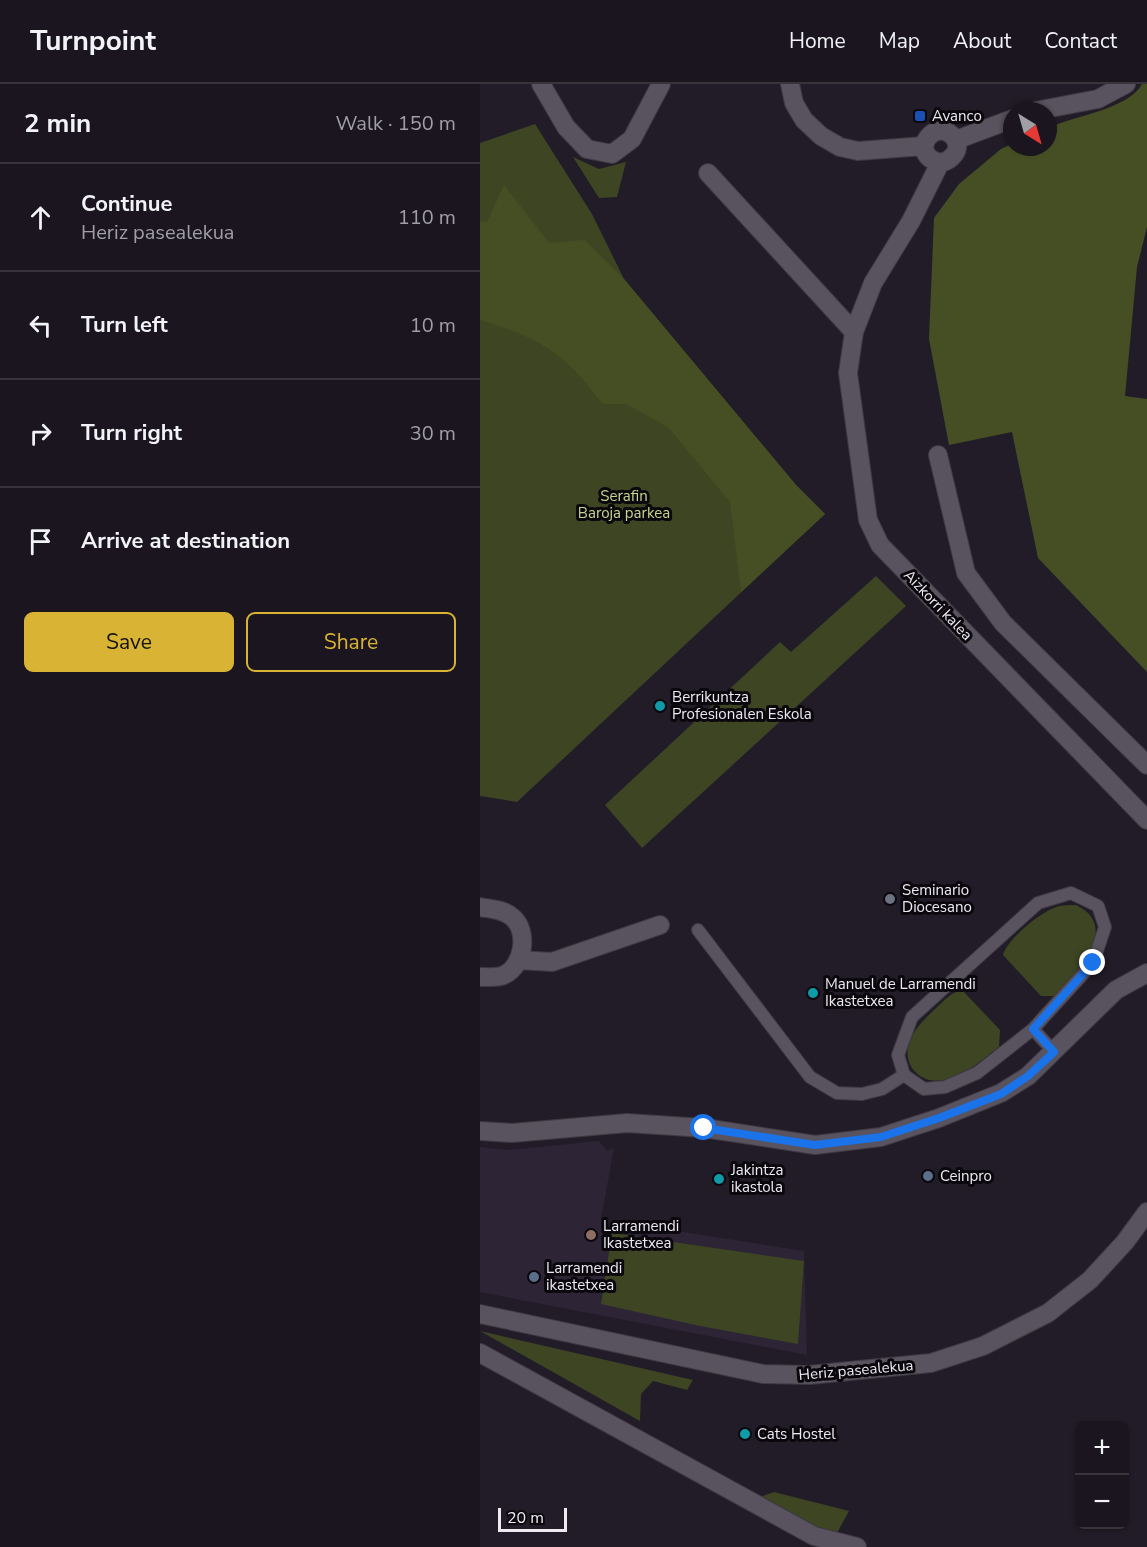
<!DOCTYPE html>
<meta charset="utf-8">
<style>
:root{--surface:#1a151e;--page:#231e27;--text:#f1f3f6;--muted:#9f9fa4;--line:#38343c;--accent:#d9b334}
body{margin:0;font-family:"Nunito Sans",sans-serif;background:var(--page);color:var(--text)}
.controls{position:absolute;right:18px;bottom:18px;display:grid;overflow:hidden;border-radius:9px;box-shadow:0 2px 4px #0004}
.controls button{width:54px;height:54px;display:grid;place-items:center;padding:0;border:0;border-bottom:2px solid var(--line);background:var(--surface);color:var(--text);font:30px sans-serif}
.compass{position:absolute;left:523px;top:18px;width:54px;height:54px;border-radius:50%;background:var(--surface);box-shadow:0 2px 4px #0004;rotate:143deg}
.scale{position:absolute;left:18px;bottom:15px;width:69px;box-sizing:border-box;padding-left:6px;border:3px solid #eeeaf2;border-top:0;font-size:16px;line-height:21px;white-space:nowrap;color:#eeeaf2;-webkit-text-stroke:4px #0a080d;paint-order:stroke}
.stop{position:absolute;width:18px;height:18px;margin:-14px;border:4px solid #1a73e8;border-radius:50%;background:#fff}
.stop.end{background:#1a73e8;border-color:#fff;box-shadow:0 2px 6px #0008}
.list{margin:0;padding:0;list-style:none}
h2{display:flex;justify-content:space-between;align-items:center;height:78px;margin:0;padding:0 24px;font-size:26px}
h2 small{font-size:20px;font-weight:400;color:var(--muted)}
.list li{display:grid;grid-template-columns:39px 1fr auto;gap:18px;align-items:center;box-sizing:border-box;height:108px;padding:0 24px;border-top:2px solid var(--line)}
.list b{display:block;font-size:22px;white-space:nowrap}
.list p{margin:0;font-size:20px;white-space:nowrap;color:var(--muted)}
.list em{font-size:20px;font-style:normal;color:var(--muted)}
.actions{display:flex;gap:12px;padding:18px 24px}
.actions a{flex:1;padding:14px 0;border:2px solid var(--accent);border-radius:9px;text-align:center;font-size:21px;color:var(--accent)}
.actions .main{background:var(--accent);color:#111}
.icon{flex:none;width:33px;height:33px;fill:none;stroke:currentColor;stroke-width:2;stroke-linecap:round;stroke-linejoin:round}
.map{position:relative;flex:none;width:667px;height:1463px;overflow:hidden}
header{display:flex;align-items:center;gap:36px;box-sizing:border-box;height:84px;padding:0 30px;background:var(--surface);border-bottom:2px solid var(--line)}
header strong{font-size:28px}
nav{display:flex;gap:33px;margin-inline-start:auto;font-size:21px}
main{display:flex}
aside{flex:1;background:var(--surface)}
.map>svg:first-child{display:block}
</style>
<header>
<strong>Turnpoint</strong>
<nav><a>Home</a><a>Map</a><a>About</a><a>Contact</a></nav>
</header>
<main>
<aside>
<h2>2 min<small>Walk · 150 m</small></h2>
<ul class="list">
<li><svg class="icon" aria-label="ahead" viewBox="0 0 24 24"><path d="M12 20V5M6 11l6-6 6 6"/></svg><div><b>Continue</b><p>Heriz pasealekua</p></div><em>110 m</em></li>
<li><svg class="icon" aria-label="left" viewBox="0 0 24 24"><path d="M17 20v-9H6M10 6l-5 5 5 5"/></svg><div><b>Turn left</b></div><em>10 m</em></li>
<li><svg class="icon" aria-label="right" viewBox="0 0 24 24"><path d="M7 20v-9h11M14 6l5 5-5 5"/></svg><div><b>Turn right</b></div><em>30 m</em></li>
<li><svg class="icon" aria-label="arrive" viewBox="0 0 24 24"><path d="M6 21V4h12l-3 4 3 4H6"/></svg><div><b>Arrive at destination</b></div></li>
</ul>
<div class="actions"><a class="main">Save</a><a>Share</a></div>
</aside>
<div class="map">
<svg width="667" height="1463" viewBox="0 0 667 1463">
<rect width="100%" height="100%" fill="#221c28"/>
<path fill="#2d2435" d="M119,1057l8,10 7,-3 -13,71 203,32 3,104 -327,-63v-145l27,3z"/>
<path fill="#3d4523" d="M55,40l57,90 32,65 172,206 29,29 -308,288 -37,-6v-653z
M93,73l26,12 27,-7 -9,35 -18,1z
M396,492l30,30 -264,242 -37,-43 175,-163 11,10z
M596,821c4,2 9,5 12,8 24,25 -14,64 -30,83h-17l-38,-41c4,-16 38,-43 53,-48 6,-2 14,-2 20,-2z
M482,906l38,40 -1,17c-16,12 -32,27 -51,32 -25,8 -48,-13 -38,-38 5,-14 16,-23 26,-33 8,-7 15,-16 26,-18z
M132,1149l192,28 -6,83 -98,-18 -99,-22z
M0,1247l213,49 -6,10 -34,-9 -12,13 -1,27z
M294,1408l75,19 -12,22 -19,-3 -58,-33z"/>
<path fill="#464f24" d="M662,0h5v143l-10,40 -12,129 22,3v273l-109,-114 -26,-126 -63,13 -20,-106 5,-121 25,-34 42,-35 11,-5v3h36v-19c25,-12 81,-19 94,-44z
M24,101l45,58 36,-3 39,39 172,206 29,29 -84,78 -11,-90 -62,-75 -42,-23h-23c-12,-14 -24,-31 -38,-43 -25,-21 -54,-32 -85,-41v-98h7z"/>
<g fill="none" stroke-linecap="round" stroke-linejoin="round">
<g stroke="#3e3942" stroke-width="14">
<path id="lane" d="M591,809l27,13 7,21 -12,36 -60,66 -56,44 -32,14 -21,2 -20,-14 -6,-20 14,-38 126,-114z
M218,846l112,147 27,16 25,1 20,-5 22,-14
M553,945l21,23"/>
</g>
<g stroke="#3e3942" stroke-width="20">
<path id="street" d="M61,0l25,43 21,22 25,5 20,-15 29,-55
M310,0l4,19 10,17 17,16 19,11 18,4 66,-5
M555,27l63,-12 28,-15
M476,56l56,-21
M460,79c-35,-10 -3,-49 15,-24 7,11 -4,22 -15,24l-29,58 -38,62 -19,49 -6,41 20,147 12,25 267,275
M228,89l146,159
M458,371l28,118 37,50 144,142
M0,823c11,2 23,2 32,10 17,13 12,49 -8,58 -6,3 -17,2 -24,2
M38,876l34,2 108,-37
M0,1047l32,2 115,-10 77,5 111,17 66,-8 58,-19 62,-25 27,-17 88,-86 31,-17
M0,1230l283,60 46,1 122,-12 52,-17 65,-33 42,-33 35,-38 22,-30
M0,1269l334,183 43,11"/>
</g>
<use href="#lane" stroke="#59525f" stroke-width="12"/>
<use href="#street" stroke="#59525f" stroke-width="18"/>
</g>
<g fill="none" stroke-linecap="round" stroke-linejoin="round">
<path stroke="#1a73e8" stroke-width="8" d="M224,1044l111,17 66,-8 58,-19 62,-24 27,-18 26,-24 -21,-23 60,-66"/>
</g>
<rect fill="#1a4fb4" stroke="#0a080d" stroke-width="2" x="434" y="26" width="12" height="12" rx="3"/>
<g fill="#0f9aa8" stroke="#0a080d" stroke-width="2">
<circle cx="180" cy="622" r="6"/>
<circle cx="333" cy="909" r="6"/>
<circle cx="239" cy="1095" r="6"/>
<circle cx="265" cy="1350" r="6"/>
</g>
<circle fill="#6b7280" stroke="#0a080d" stroke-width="2" cx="410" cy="815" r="6"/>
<g fill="#5c6f8a" stroke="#0a080d" stroke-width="2">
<circle cx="448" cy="1092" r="6"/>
<circle cx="54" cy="1193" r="6"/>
</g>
<circle fill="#8d6e63" stroke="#0a080d" stroke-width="2" cx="111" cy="1151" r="6"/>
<g text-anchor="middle" stroke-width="6" stroke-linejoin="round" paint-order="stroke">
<g font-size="15" fill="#eeeaf2" stroke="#0a080d" text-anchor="start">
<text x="452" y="37">Avanco</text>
<text x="192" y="618">Berrikuntza<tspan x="192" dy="17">Profesionalen Eskola</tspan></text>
<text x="422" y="811">Seminario<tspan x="422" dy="17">Diocesano</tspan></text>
<text x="345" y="905">Manuel de Larramendi<tspan x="345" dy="17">Ikastetxea</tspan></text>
<text x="251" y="1091">Jakintza<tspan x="251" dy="17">ikastola</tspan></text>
<text x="460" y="1097">Ceinpro</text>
<text x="123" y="1147">Larramendi<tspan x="123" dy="17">Ikastetxea</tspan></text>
<text x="66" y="1189">Larramendi<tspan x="66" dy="17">ikastetxea</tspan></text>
<text x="277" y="1355">Cats Hostel</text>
</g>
<g font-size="15" fill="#c5d68f" stroke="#0a080d">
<text x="144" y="417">Serafin<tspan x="144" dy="17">Baroja parkea</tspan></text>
</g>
<g font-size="15" fill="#eeeaf2" stroke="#0a080d">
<text transform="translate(458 521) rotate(46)" y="5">Aizkorri kalea</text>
<text transform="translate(376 1286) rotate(-5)" y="5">Heriz pasealekua</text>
</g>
</g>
</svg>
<div class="controls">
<button>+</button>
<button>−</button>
</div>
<svg class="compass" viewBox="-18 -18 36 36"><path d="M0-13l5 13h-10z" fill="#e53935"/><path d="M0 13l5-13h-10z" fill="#9f9fa4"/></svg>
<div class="scale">20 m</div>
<div class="stop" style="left:224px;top:1044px"></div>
<div class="stop end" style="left:613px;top:879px"></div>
</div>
</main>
